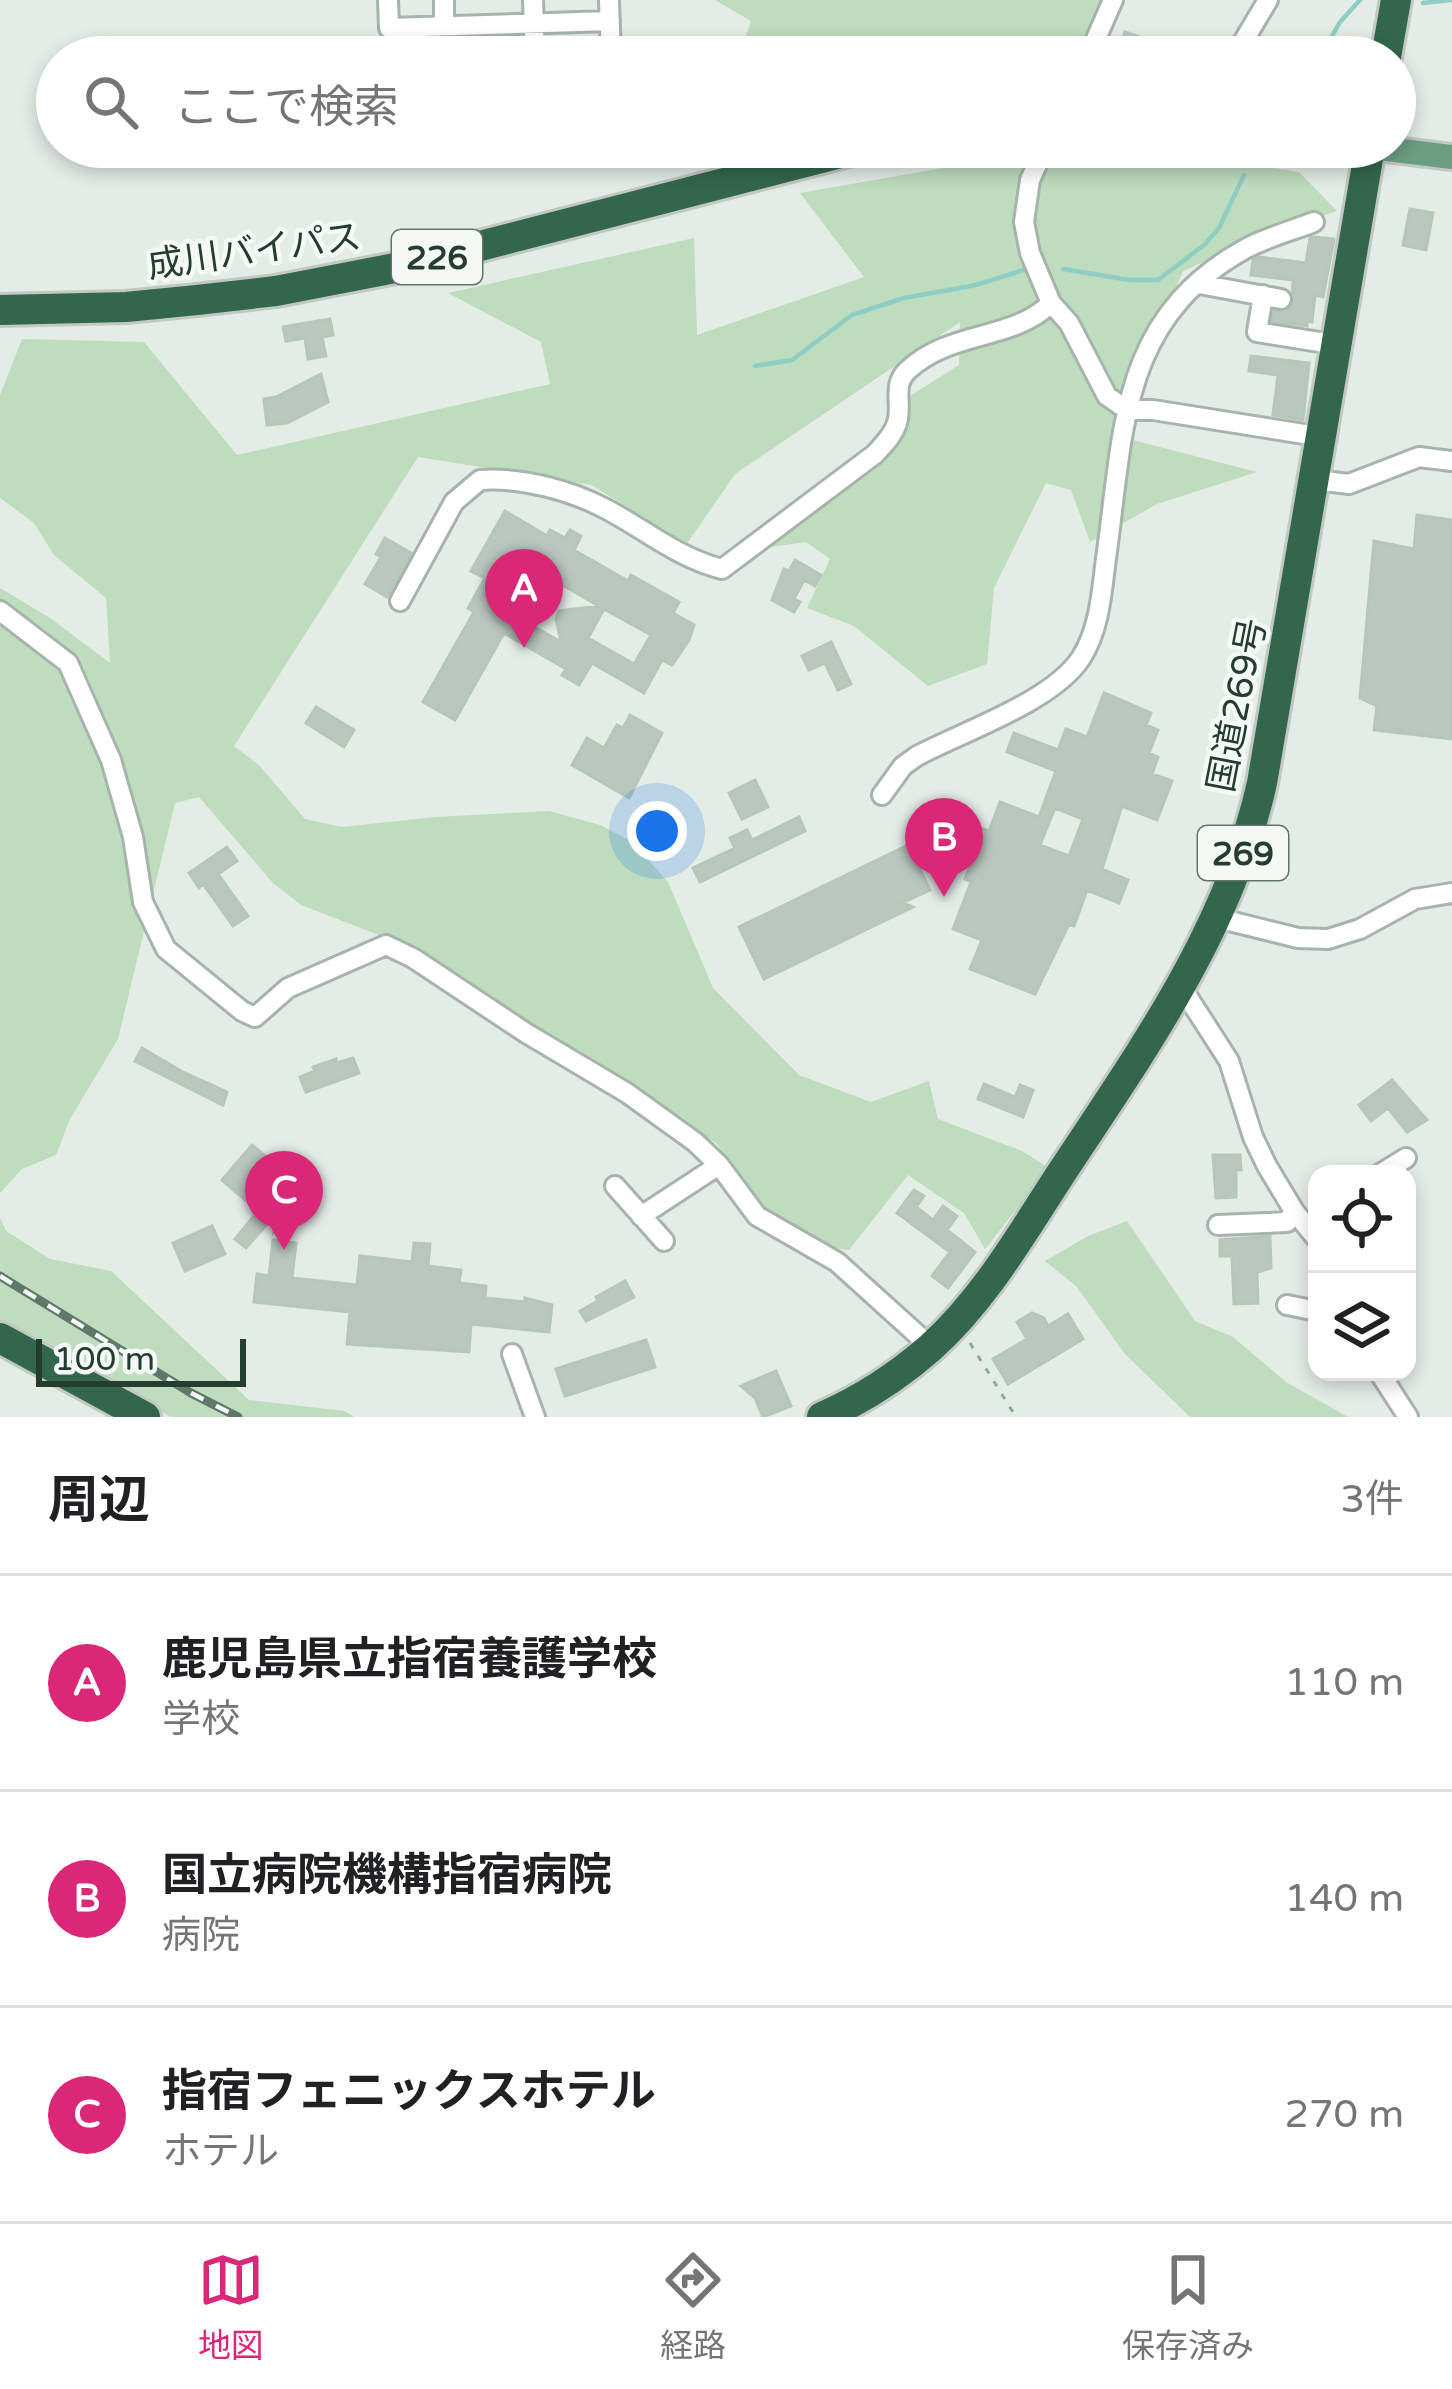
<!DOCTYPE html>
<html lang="ja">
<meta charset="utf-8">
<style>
:root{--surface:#fff;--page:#f2f2f2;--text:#202124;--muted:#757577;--line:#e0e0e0;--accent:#db2777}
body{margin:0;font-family:"Varela Round","Noto Sans JP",sans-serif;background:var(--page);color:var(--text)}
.controls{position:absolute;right:36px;bottom:36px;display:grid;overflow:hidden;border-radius:24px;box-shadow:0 6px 18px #0003}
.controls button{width:108px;height:108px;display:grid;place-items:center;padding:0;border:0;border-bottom:3px solid var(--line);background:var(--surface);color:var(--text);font:60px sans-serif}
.scale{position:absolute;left:36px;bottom:30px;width:210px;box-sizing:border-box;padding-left:12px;border:6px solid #243d2f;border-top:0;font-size:33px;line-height:42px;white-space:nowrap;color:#243d2f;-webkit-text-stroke:9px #f4f9f5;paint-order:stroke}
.you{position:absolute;left:657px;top:831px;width:42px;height:42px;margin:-30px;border:9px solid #fff;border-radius:50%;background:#1a73e8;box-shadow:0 0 0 18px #1a73e833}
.badge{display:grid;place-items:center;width:78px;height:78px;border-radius:50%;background:var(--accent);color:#fff;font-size:39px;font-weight:700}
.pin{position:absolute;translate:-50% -99px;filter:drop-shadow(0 3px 6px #0008)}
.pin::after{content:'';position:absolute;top:63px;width:42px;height:36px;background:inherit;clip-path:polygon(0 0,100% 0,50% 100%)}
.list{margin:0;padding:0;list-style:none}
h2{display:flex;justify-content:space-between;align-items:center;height:156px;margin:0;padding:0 48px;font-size:51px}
h2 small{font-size:39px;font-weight:400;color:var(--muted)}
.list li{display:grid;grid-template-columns:78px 1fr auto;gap:36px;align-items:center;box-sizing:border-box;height:216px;padding:0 48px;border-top:3px solid var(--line)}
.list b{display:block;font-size:45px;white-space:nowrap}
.list p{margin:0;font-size:39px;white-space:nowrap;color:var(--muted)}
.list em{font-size:39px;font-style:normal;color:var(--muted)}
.icon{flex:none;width:66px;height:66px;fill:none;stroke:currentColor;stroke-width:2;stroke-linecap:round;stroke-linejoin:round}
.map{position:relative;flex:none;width:1452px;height:1417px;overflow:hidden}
.search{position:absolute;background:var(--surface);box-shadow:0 6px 18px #0003;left:36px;right:36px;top:36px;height:132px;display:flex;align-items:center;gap:30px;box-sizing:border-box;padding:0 42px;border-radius:66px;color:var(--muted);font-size:45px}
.sheet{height:804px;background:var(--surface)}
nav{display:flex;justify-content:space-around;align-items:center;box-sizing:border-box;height:168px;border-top:3px solid var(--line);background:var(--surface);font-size:33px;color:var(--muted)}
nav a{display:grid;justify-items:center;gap:6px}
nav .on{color:var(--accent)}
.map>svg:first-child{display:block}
</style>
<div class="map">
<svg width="1452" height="1417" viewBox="0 0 1452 1417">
<rect width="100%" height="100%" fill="#e4ece6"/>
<path fill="#bedcbe" d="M715,0h388l-18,57h-346l12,-36z
M1064,147h75l160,25 38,39 -67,22 -87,38 -70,164 144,37 -100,32 -67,38 -19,-52 -25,-7 -52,105 -7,76 -59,22 -74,-60 -47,-18 23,-49 -24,-17 -42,6 114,-102 10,-36 71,-45 1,-43 -225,152 -49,71 -94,-60 -174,-28 -184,289 25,19 46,54 37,8 94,-10 113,-6 51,14 31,16 37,41 45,106 86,87 72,27 58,-21 9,38 84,32 27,17 -64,81 -21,-36 -56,-38 -59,75 -35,-5 -44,-27 -54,-75 -153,-94 -153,-102 -109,-42 -28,-22 -74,-86 -24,6 -57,236 -48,80 -14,36 -34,14 -22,24v-605l50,30 60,45 -4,-65 -52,-43 -20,-32 -34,-25v-103l22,-56 122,3 93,113 313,-71 -9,-42 -93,-49 246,-55 3,97 167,-58 -64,-84z
M0,1218l6,13 44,28 61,12 138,129 95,11 11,6h-184l-171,-96z
M1127,1221l68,100 38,16 53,45 62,35h-158l-65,-63 -49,-68 -31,-25 43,-25z"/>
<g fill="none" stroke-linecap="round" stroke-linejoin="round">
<path stroke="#8fcec5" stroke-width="4.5" d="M1423,3l28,-3
M1320,57l20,-35 20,-22
M1063,269l66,11h29l46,-35 15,-17 25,-53
M755,366l37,-6 60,-45 52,-17 72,-13 51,-16"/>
</g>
<path fill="#b9c7be" stroke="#b6c6bb" stroke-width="3" fill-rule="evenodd" d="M1125,32l67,23v2h-55l-18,-6z
M1410,209l23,4 -7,37 -23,-5z
M1314,237l20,2 -11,58 -8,-2 -3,27 -5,-1v5l-35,-5 2,-10 10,1 8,-5 1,-27 -42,-5 2,-15 6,-3 47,6 4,-25z
M330,319l3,16 -11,2 4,19 -18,3 -3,-21 -19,3 -3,-14z
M1251,356l58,7 -6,57 -30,-5 5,-40 -29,-4z
M321,374l7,28 -41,21 -20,2 -3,-26 12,-2z
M505,511l42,25 3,-6 15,8 5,-8 11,6 -7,14 54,31 3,-6 48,27 -6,11 21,12 -5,15 -17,25 -10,-5 -18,33 -52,-30 -13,22 -17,-10 4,-6 -62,-36 -49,87 -32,-18 51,-90 -6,-4 17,-30 -14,-7zM533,568l66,38 -40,5 -3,8 5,23 -53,-30zM604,609l47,26 -17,29 -46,-26z
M1417,515l35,5v219l-78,-9 3,-24 -17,-8 14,-157 40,8z
M385,538l26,15 -24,44 -22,-13 16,-27 -5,-3z
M795,560l26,15 -6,11 -11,-6 -10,19 6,3 -6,10 -22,-12 12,-31 5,2z
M831,642l20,42 -13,6 -13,-27 -16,7 -7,-14z
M1104,693l47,20 -5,12 12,5 -9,23 9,4 -6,17 20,7 -15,39 -35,-14 -20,63 26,11 -9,23 -32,-13 -13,36 -5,-2 -34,70 -65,-25 12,-29 -29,-11 18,-47 -6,-3 13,-32 -5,-2 7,-17 9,3 11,-29 39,15 17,-46 -49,-19 7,-19 44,17 8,-21 21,8zM1055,808l28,11 -14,37 -29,-11z
M316,707l38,23 -10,17 -38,-24z
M630,715l32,18 -33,65 -57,-33 15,-27 17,10 13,-23 6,3z
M755,780l13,27 -26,12 -13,-26z
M799,817l6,14 -105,51 -7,-14 42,-20 -5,-10 17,-8 5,10z
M908,845l22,45 -28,13 11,4 -149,72 -25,-52z
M227,847l10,14 -19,13 30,42 -15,10 -30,-42 -4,4 -10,-15z
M142,1048l39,23 46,21 -4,13 -88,-44z
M353,1058l6,15 -53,19 -6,-15 15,-6 -2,-4 23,-8 1,4z
M1392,1080l35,40 -20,12 -19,-24 -17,13 -12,-16z
M984,1084l31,13 5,-12 13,5 -10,27 -45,-18z
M252,1145l41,34 -5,5 5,4 -5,6 9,9 -23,28 2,-17 -30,34 -11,-9 23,-28 -36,-31z
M1213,1155h27l1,15h-5v27l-20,1z
M914,1190l10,6 -8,11 17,13 10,-14 14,10 -10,14 28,22 -27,36 -16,-12 18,-24 -53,-39z
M212,1226l13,28 -40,17 -12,-28z
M1270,1236l1,32 -14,4 1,31 -24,1 -2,-48h-12v-16z
M273,1240l23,3 -4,35 65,7 3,-29 52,6 2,-19 16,1 -2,22 33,4 -2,13 27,3 -1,12 40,4v-4l27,7 -3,27 -78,-8 -2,28 -122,-8 3,-32 -96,-10 3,-28 12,2z
M625,1281l9,16 -48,24 -6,-10 18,-10 -2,-4z
M1032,1313l12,5 4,8 20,-12 15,25 -75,45 -15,-25 34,-20 -10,-17z
M646,1340l9,27 -90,29 -9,-27z
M776,1371l15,35 -28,11 -8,-19 -14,-12z"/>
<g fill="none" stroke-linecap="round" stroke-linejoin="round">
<g stroke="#a7b4ab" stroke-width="24">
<path id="minor" d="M388,0l1,28 221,-7
M444,0v26
M533,0l2,57
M609,0l2,57
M1088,57l25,-57
M1234,57l34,-57
M1045,147l-15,33 -6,42 6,31 21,50 18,20 38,73 20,14h26l170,27
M1199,284l82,15
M1263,295l-6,37 81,13
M1316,480l33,4 70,-27 33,4
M400,601l54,-99 26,-22c41,-3 90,10 126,29 40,21 72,49 116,60l153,-115c8,-9 18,-18 22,-31 6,-18 -6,-38 11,-53 43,-40 105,-29 143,-67
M0,611l68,52 43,97 22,77 10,65 23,47 76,62 13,6 33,-29 98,-43 27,13 113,75 101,60 68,49 24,23 38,51 80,46 94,85
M882,795l21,-29 14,-10c47,-25 135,-54 164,-98 20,-31 21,-72 26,-107 17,-124 14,-233 138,-302 22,-12 46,-18 69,-27
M1217,918l81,20 30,1 32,-10 55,-30 37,-6
M1182,988l47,73 24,76 14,29 27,45 23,28
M1380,1174l26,-16
M615,1186l49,55
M641,1216l78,-51
M1218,1225l69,-3 7,-11
M1287,1305l30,6
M512,1354l23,63
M1379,1372l29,45"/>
</g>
<g stroke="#c2c9c5" stroke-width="30">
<path id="major" d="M1371,147l81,10"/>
</g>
<g stroke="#c2c9c5" stroke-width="36">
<path id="highway" d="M1386,57l10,-57
M0,310l126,-3 71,-7 79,-9 119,-23 469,-121
M0,1338l145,79
M822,1417c39,-17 76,-41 108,-69 55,-49 92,-115 132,-176 81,-123 167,-242 200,-389l108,-636"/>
</g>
<path stroke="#86ae96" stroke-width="3" stroke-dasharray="6 9" stroke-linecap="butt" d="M970,1343l46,74"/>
<use href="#minor" stroke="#fff" stroke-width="18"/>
<use href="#major" stroke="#6b9f83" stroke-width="24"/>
<use href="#highway" stroke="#32674d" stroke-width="30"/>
<g stroke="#5f786a" stroke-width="9">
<path id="rail" d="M0,1276l191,117 47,24"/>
</g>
<use href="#rail" stroke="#f4f9f5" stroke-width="4.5" stroke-dasharray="14" stroke-linecap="butt"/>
</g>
<g text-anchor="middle" stroke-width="9" stroke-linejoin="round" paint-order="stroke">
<g fill="#f4f9f5" stroke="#62756a" stroke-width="3">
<rect x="392" y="230" width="90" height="54" rx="9"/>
<rect x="1198" y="826" width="90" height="54" rx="9"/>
</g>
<g font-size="33" font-weight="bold" fill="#243d2f">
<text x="437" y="269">226</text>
<text x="1243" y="865">269</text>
</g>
<g font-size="36" fill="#243d2f" stroke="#f4f9f5">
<text transform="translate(254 250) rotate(-8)" y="13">成川バイパス</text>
<text transform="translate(1236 705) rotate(-79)" y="13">国道269号</text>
</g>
</g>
</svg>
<div class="controls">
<button><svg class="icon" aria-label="locate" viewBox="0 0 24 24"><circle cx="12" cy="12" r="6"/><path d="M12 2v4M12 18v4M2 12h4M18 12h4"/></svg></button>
<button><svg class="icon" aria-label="layers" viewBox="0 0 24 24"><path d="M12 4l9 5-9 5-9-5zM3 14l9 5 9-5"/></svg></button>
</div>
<div class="scale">100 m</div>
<div class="you"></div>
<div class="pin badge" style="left:524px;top:648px">A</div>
<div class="pin badge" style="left:944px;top:897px">B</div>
<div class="pin badge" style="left:284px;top:1250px">C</div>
<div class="search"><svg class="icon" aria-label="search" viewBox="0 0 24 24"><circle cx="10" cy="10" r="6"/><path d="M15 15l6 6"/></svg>ここで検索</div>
</div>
<section class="sheet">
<h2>周辺<small>3件</small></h2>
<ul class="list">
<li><span class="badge">A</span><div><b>鹿児島県立指宿養護学校</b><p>学校</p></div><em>110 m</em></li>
<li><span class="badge">B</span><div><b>国立病院機構指宿病院</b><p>病院</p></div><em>140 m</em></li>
<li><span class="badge">C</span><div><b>指宿フェニックスホテル</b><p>ホテル</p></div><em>270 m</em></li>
</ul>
</section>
<nav>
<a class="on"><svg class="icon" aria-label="map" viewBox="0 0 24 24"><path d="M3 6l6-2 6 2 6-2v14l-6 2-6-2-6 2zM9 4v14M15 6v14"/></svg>地図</a>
<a><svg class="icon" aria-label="directions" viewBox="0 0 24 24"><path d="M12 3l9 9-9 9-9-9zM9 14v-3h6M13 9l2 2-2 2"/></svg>経路</a>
<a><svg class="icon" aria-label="saved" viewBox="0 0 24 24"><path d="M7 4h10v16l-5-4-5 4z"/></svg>保存済み</a>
</nav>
